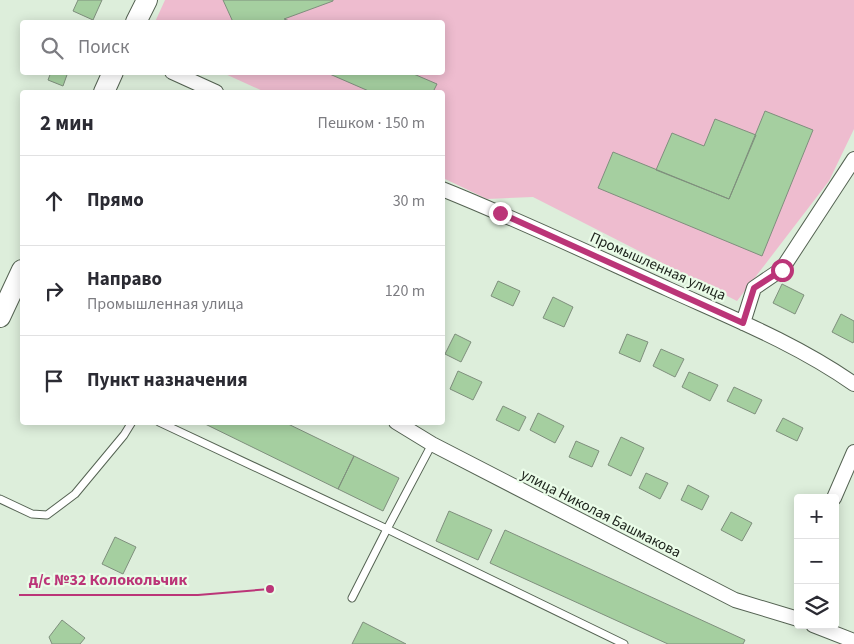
<!DOCTYPE html>
<html lang="ru">
<meta charset="utf-8">
<style>
:root{--surface:#fff;--page:#f7f7f7;--text:#2b2b33;--muted:#7c7c81;--line:#e1e1e2}
body{margin:0;font-family:"Source Sans 3",sans-serif;background:var(--page);color:var(--text)}
.controls{position:absolute;right:15px;bottom:15px;display:grid;overflow:hidden;border-radius:5px;box-shadow:0 2px 12px #0003}
.controls button{width:45px;height:45px;display:grid;place-items:center;padding:0;border:0;border-bottom:1px solid var(--line);background:var(--surface);color:var(--text);font:25px sans-serif}
.stop{position:absolute;width:15px;height:15px;margin:-11px;border:4px solid #bb3578;border-radius:50%;background:#fff}
.stop.end{background:#bb3578;border-color:#fff;box-shadow:0 1px 5px #0008}
.list{margin:0;padding:0;list-style:none}
h2{display:flex;justify-content:space-between;align-items:center;height:65px;margin:0;padding:0 20px;font-size:21px}
h2 small{font-size:16px;font-weight:400;color:var(--muted)}
.list li{display:grid;grid-template-columns:32px 1fr auto;gap:15px;align-items:center;box-sizing:border-box;height:90px;padding:0 20px;border-top:1px solid var(--line)}
.list b{display:block;font-size:19px;white-space:nowrap}
.list p{margin:0;font-size:16px;white-space:nowrap;color:var(--muted)}
.list em{font-size:16px;font-style:normal;color:var(--muted)}
.icon{flex:none;width:28px;height:28px;fill:none;stroke:currentColor;stroke-width:2;stroke-linecap:round;stroke-linejoin:round}
.map{position:relative;flex:none;width:854px;height:644px;overflow:hidden}
.search{position:absolute;background:var(--surface);box-shadow:0 2px 12px #0003;left:20px;top:20px;width:425px;height:55px;display:flex;align-items:center;gap:12px;box-sizing:border-box;padding:0 18px;border-radius:5px;color:var(--muted);font-size:19px}
.panel{position:absolute;background:var(--surface);box-shadow:0 2px 12px #0003;left:20px;top:90px;width:425px;height:335px;border-radius:5px}
.map>svg:first-child{display:block}
</style>
<div class="map">
<svg width="854" height="644" viewBox="0 0 854 644">
<rect width="100%" height="100%" fill="#ddeedb"/>
<path fill="#eebccf" d="M165,0h689v129l-25,52 -92,120 -204,-104 -46,2 -44,-21 -1,-86h-177l-42,-19 219,-1v-50h-287z"/>
<path fill="#a5cfa0" stroke="#7f8f7d" d="M78,0h24l-9,20 -20,-9z
M223,0h110v1l-49,18 9,3h-60z
M51,72h17l-5,14 -15,-6z
M325,72h84l28,12 -4,8h-62z
M765,111l48,19 -51,126 -164,-68 15,-36 116,47z
M715,119l41,16 -27,64 -73,-29 16,-37 32,13z
M498,281l22,10 -7,15 -22,-10z
M782,284l22,11 -9,19 -22,-11z
M553,297l20,10 -9,20 -21,-9z
M841,314l13,7v20l-1,2 -21,-11z
M455,334l16,8 -10,20 -16,-8z
M627,334l21,8 -8,20 -21,-9z
M661,349l23,10 -9,18 -22,-11z
M458,371l24,11 -9,18 -23,-11z
M689,372l29,13 -8,16 -28,-14z
M734,387l28,13 -7,14 -28,-13z
M503,406l23,11 -7,14 -23,-11z
M538,413l26,13 -9,17 -25,-13z
M783,418l20,10 -6,13 -21,-10z
M201,422h83l70,34 -16,33z
M621,437l23,11 -13,28 -23,-11z
M576,441l23,10 -7,16 -23,-10z
M354,456l45,22 -16,33 -45,-22z
M646,473l22,10 -8,16 -21,-11z
M688,485l21,11 -7,14 -21,-10z
M449,511l43,19 -14,30 -42,-19z
M731,512l21,11 -10,18 -21,-11z
M505,530l240,110 -2,4h-75l-178,-81z
M115,537l21,10 -13,27 -21,-10z
M62,620l23,18 -5,6h-28l-3,-7z
M363,622l43,22h-54z"/>
<g fill="none" stroke-linecap="round" stroke-linejoin="round">
<g stroke="#556353" stroke-width="9">
<path id="lane" d="M159,422l228,107 45,-85
M0,499l32,15 15,1 28,-21 49,-59 8,-13
M352,598l35,-69 237,115"/>
</g>
<g stroke="#556353" stroke-width="16">
<path id="street" d="M172,72l44,20
M442,189c77,31 151,66 226,100 64,29 129,55 186,95
M743,323l11,-35 28,-19 72,-110
M396,422l36,22 303,156 63,19
M834,498l20,-46
M813,625l41,16"/>
</g>
<g stroke="#556353" stroke-width="22">
<path id="secondary" d="M136,22l11,-22
M104,92l9,-20
M0,317l22,-47"/>
</g>
<use href="#lane" stroke="#fff" stroke-width="7"/>
<use href="#street" stroke="#fff" stroke-width="14"/>
<use href="#secondary" stroke="#fff" stroke-width="20"/>
</g>
<g fill="none" stroke-linecap="round" stroke-linejoin="round">
<path stroke="#bb3578" stroke-width="6" d="M500,213l243,110 11,-35 28,-18"/>
</g>
<g text-anchor="middle" stroke-width="4.5" stroke-linejoin="round" paint-order="stroke">
<g font-size="15" fill="#1c221b" stroke="#eafce8">
<text transform="translate(658 266) rotate(24)" y="5">Промышленная улица</text>
<text transform="translate(601 513) rotate(27)" y="5">улица Николая Башмакова</text>
</g>
</g>
<path fill="none" stroke="#bb3578" stroke-width="2" d="M270 589L198 595H19"/>
<circle fill="#bb3578" stroke="#eafce8" stroke-width="2" cx="270" cy="589" r="5"/>
<g font-size="16" text-anchor="middle" font-weight="bold" fill="#bb3578" stroke="#eafce8" stroke-width="4.5" stroke-linejoin="round" paint-order="stroke">
<text x="108" y="585">д/с №32 Колокольчик</text>
</g>
</svg>
<div class="controls">
<button>+</button>
<button>−</button>
<button><svg class="icon" aria-label="layers" viewBox="0 0 24 24"><path d="M12 4l9 5-9 5-9-5zM3 14l9 5 9-5"/></svg></button>
</div>
<div class="stop" style="left:782px;top:270px"></div>
<div class="stop end" style="left:500px;top:213px"></div>
<div class="search"><svg class="icon" aria-label="search" viewBox="0 0 24 24"><circle cx="10" cy="10" r="6"/><path d="M15 15l6 6"/></svg>Поиск</div>
<section class="panel">
<h2>2 мин<small>Пешком · 150 m</small></h2>
<ul class="list">
<li><svg class="icon" aria-label="ahead" viewBox="0 0 24 24"><path d="M12 20V5M6 11l6-6 6 6"/></svg><div><b>Прямо</b></div><em>30 m</em></li>
<li><svg class="icon" aria-label="right" viewBox="0 0 24 24"><path d="M7 20v-9h11M14 6l5 5-5 5"/></svg><div><b>Направо</b><p>Промышленная улица</p></div><em>120 m</em></li>
<li><svg class="icon" aria-label="arrive" viewBox="0 0 24 24"><path d="M6 21V4h12l-3 4 3 4H6"/></svg><div><b>Пункт назначения</b></div></li>
</ul>
</section>
</div>
